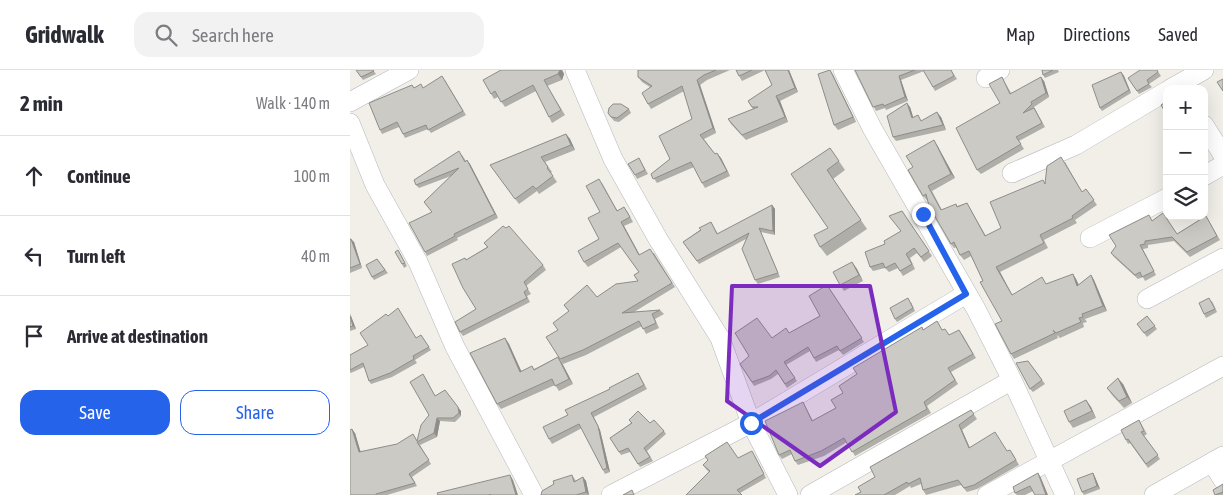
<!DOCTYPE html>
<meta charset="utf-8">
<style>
:root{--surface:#fff;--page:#f2f2f3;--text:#2b2b33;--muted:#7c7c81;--line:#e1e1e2;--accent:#2563eb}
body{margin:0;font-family:"Asap Condensed",sans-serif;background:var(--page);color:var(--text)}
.controls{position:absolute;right:15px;top:15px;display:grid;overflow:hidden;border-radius:10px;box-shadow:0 5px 20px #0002}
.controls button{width:45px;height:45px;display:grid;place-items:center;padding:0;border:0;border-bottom:1px solid var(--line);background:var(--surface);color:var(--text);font:25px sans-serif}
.stop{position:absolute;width:15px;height:15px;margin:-11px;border:4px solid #2563eb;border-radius:50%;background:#fff}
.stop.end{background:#2563eb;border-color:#fff;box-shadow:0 1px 5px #0008}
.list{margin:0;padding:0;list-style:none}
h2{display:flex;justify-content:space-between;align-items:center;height:65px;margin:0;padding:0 20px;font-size:21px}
h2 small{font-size:16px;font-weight:400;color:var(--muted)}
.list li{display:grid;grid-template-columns:32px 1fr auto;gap:15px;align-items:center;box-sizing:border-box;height:80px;padding:0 20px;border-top:1px solid var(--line)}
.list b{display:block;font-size:19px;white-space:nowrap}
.list em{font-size:16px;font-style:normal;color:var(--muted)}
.actions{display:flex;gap:10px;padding:15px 20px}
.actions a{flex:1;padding:11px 0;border:1px solid var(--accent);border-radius:15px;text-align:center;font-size:18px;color:var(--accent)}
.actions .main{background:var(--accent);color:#fff}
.icon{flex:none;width:28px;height:28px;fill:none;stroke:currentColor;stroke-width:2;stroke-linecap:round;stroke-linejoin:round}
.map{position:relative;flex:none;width:873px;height:425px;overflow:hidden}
header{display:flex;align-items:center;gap:30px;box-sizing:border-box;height:70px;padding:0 25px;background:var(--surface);border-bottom:1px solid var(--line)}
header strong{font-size:24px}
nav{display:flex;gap:28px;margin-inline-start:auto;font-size:18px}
.search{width:350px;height:45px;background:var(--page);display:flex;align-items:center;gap:12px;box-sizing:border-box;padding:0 18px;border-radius:15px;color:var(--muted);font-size:19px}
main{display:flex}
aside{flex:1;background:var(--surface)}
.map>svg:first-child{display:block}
</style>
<header>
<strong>Gridwalk</strong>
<div class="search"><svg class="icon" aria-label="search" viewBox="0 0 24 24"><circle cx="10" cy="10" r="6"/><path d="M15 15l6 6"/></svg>Search here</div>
<nav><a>Map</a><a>Directions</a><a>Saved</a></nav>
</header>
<main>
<aside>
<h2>2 min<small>Walk · 140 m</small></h2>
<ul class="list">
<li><svg class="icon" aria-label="ahead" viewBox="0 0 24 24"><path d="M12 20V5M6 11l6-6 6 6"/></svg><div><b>Continue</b></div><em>100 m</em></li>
<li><svg class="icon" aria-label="left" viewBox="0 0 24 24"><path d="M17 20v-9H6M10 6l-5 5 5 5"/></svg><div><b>Turn left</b></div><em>40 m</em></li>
<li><svg class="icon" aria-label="arrive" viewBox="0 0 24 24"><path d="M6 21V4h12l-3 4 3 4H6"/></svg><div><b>Arrive at destination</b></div></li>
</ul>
<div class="actions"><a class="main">Save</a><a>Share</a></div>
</aside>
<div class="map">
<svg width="873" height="425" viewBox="0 0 873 425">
<rect width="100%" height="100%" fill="#f1efe8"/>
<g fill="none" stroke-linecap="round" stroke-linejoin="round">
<g stroke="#b5b8bc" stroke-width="20">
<path id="minor" d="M225,0l38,89 45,80 62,99 31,85 37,72
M493,0l29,58 104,181 36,71 53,115
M636,8l14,-8
M820,19l34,-19
M0,32l59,-32
M0,53l25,62 43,77 37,85 79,148
M854,55l19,30
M662,103l64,-28 91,-54
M854,106l19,-11
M740,168l77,-40
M797,229l76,-41
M862,392l11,18
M261,425l140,-72 215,-129
M460,425l202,-115
M637,425l236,-129
M804,425l69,-39"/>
</g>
<use href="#minor" stroke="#fff" stroke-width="19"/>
</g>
<path fill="#afaea9" d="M6,0h17l3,4 -13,6z
M210,0h2l2,4 -2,6 -15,6 18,29 -13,8 -16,-32 -31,16 -7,-10 -4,2 -11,-19z
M288,0h92l-23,10 -7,5 16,48 -12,6 11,15 6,4 9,18 -25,12 -3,-5 -8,-16 -37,16 -6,-9 19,-15 22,-40 -8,-28 -33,18 -3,-5 2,-17 -8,-5 -4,-5z
M386,0h53l9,22 -18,9 8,21 -42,18 -15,-16 -3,-5 25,-10 -5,-8 24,-16 -7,-15 -23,11 -3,-5z
M480,0l3,5 23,47 -18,8 -4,-5z
M505,0h96l6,9 -22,12 -11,-20 -23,9 7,21 -22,9 -1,-2 -9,3z
M692,0h16l1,2 -14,6 -2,-3z
M807,0l4,6 -12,8 3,3 -13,7 -11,-16z
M771,2l3,4 7,17 -29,18 -2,-3z
M652,7l9,16 33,-12 5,16 -15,10 11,20 -26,14 5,8 -43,25 -4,-4 23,-67z
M95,10l21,35 -35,18 -3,-4 -23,9 -2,-4 -4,-7 -17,7 -2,-4 32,-45 2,3h10z
M560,37l3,10 9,4 19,-4 5,13 -50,11 -3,-4z
M279,39l2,4 -12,9 -5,-1 -6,-8z
M216,64l4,5 5,11 -30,12 7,10 -1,1 6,9 -18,12 -2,-3 -18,13 -29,-39z
M587,75l18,33 -23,13 10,19 15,-4 10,-3 19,33 15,-8 44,-44 20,-22 17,30 4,-3 11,16 -22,15 2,3 -33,17 4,8 -48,24 12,23 35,-11 26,-10 3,5 3,6 12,-10 3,5 13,31 -22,8 2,3 -4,1 1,4 -24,11 -3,-3 1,3 -44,21 -3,-5 -9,-33 -31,-65 -7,4 -4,-5 -3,-8 -3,1 -3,-4 -23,-44h-1l-4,-4 -10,-29z
M480,78l15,22 -12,9 34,50 -40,27 -7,-9 8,-19 -37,-54z
M112,85l4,6 1,-1 3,4 28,54 -41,20 1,2 -31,16 -2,-4 7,-40 -8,-10 27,-26 -32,12 -3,-3z
M289,88l9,16 -11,5 -2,-4z
M252,113l15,27 10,1 6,11 -9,4 16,29 14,-2 21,34 -41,25 26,-2 4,4 -9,5 4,9 -13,6 -4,-8 -56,29 -23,9 -3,-5 -2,-29 11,-18 -5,-7 33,-8 41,-16 1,-9 -18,-25 -33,20 -4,-5 15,-23 1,-27z
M422,135l3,4v26l-14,-3 19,45 -22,7 -3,-4 -9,-41 -47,25 -16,-22 28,-20 7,12z
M552,141l30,45 -8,6 -7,-9 -7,5 5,11 -12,7 -5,-8 -9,4 -4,-4 -12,3 -3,-4 15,-23 16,-12z
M856,146l14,24 -30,17 -16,-16 -26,4v3l-5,1 13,26 -11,6 -2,-4 -5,2 -24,-22 -3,-4 41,-33 25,14z
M156,158l37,37 3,5 -20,16 5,8 -4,2 3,6 -67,34 -3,-4 16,-23 -11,-51 1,2 21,-13 -3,-4z
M0,169l4,3 8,26 -12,5z
M48,180l9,16 -3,2 -2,-4z
M27,189l11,14 -14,7 -2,-3z
M502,192l5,7 6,12 -19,10 -4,-6z
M477,215l37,57 -21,13 -4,-5 -23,12 -6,-11 -24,14 11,16 -10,7 -9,-14 -7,5 -17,7 -14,-22 32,-26 17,-5 31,-17z
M862,231l5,11 -11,6 -2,-4z
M561,232l4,9 -18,11 -2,-3z
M0,244l6,15 -6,2z
M38,246l29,22 4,-3 10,15 -16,10 2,3 -25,14 -21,7 -2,-3 -5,-14 -13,6 -1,-1v-17l18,-10z
M797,246l10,13 -10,8 -10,-13z
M572,257l1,2 20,1 7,5 12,-1 14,24 -25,14 7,12 -31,22 4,7 -76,43 -8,-14 -23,14 -26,9 -3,-4 -3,-7 -10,5 -3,-4 24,-53 10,19 23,-13 7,-15 14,-19z
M155,268l4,6 12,27 13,-2 24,-12 4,6 11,21 -14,7 -4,-6 -54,24 -4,-5z
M678,291l17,23 -12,8 -3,-3z
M288,303l9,16 -53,28 6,13 10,42 -5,2 -23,-46 -30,16 -3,-5 19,-24z
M73,304l12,22 26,15v5l-6,6 -15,-1 -3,16 -17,8 11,19 -19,13 5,9 -30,9h-37l5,-62 5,19 57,-12 12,-25z
M773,314l9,19 -8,5 -12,-13 -5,-7z
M736,330l5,7 5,11 -23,10 -4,-6z
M621,340l6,9 -15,11 8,18 37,3 6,3 6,11 -42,24 -10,3 -6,-7 -35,10 -3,-5 -2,-6 -10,4 -1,-2 -15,9h-40l6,-3 14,-15z
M279,350l21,3 14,8 2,3 -19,17 6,10 -13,6 -10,-15 -9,3 -11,-17 21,-15z
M789,350l8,14 -3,2 16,23 -12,9 -18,-25 -2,1 -2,-4z
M355,386l33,2 17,-2 11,22 -26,15 -31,-21 -3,-3 -3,-4 5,-5z
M688,403l3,5 -8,13 -8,4h-8l-2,-2z
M743,403l2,4 5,12 -16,6 -2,-3z
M222,405l4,6 7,-4 3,4 3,14h-48z
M873,414v11h-8z"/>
<path fill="#8f8d8a" d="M210,0h2l2,4 -2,6 -4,-6z
M438,0h1l9,22 -3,-4z
M480,0l3,5 23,47 -3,-5z
M771,2l3,4 7,17 -2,-3z
M549,6l2,4 7,21 -3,-4z
M691,7l3,4 5,16 -3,-4z
M347,10l3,5 16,48 -3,-5z
M426,26l4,5 8,21 -3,-5z
M557,33l3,4 5,16 -3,-5z
M587,42l4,5 5,13 -3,-5z
M216,64l4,5 5,11 -4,-5z
M584,70l3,5 18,33 -4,-4z
M367,83l4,5 9,18 -3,-5z
M117,90l3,4 28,54 -3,-4z
M422,135l3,4v26l-2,-4z
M271,152l3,4 18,34 -3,-5z
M1,169l3,3 8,26 -2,-4z
M502,192l5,7 6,12 -4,-6z
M646,197l4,5 15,28 -3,-5z
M723,204l3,5 5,11 -4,-4z
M741,205l3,5 13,31 -4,-5z
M0,244l1,2 5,13 -3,-3z
M155,268l4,6 15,33 -4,-5z
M208,287l4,6 11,21 -4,-5z
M768,308l5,6 9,19 -5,-6z
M736,330l5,7 5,11 -4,-7z
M108,337l3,4v5l-2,-3z
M241,343l9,17 10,42 -3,-4z
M87,348l3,3 -3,16 -3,-4z
M609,355l3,5 10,23 -3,-5z
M2,359l3,4 7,23 -3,-4z
M688,403l3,5 7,17h-2z
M743,403l2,4 5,12 -3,-3z
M160,405l3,5 5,15h-2z
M233,407l3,4 3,14 -3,-3z"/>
<path fill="#cccac5" stroke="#8f8d8a" d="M6,0h17l1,1 -13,6z
M151,0h59l-2,4 -14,6 17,30 -12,7 -16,-32 -32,17 -6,-11 -4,3 -8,-14z
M288,0h78l-12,5 -7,5 16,48 -13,7 15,19 2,-1 10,18 -25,12 -11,-21 -38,17 -2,-5 19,-15 -11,-23 33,-17 -10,-33 -34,18 -6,-11 10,-7 -14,-9z
M386,0h16l-13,6z
M415,0h23l7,18 -19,8 9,21 -43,18 -14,-16 30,-12h-6l-4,-6 24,-16z
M480,0l23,47 -19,8 -16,-51z
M505,0h60l-16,6 6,21 -21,9 -1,-2 -10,3z
M573,0h28l3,6 -21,11z
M692,0h11l-10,5z
M790,0h17l1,2 -11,8 2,4 -12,7 -9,-13z
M771,2l8,18 -29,18 -8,-23z
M92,6l21,35 -35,19 -2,-5 -23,9 -6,-12 -17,8 -11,-27 43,-18 2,3 7,-4 2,4z
M652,7l8,17 31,-17 5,16 -15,9 1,2 -9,9 11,-5 8,15 -26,14 5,7 -44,26 -21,-42 44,-25 -11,-19z
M873,9v12l-6,-9z
M817,31v14l-6,-10z
M557,33l5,15 6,-3 3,6 16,-9 6,13 -50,12 -6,-21z
M263,34h8l8,5 -12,9 -6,-1 -3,-4 1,-5z
M216,64l5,11 -30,12 7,10 -1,1 6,8 -17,13 -3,-3 -18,13 -25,-34z
M584,70l17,34 -23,12 13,24 15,-6 1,3 10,-4 18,33 16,-8 -11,-26 53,-22 2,4 2,-18 14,-9 21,35 4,-3 8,11 -22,16 1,2 -33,17 4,8 -48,24 16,28 30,-18 4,7 27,-10 4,12 14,-11 12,31 -21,8 1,3 -4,1 2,4 -25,11 -3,-3 2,3 -44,21 -16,-30 7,-3 -22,-39 3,-1 -14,-30 -9,4 -6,-13 -3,2 -22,-38 -3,-12 -3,2 -15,-26 5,-3 -7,-11z
M480,78l9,13 -12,9 34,50 -41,27 -6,-12 14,-7 -37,-54z
M109,81l6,11 2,-2 28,54 -41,20 1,2 -30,16 -16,-29 23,-11 -8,-10 35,-34 -43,17 -2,-5z
M289,88l6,12 -10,5 -7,-11z
M249,109l18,32 7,-4 6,10 -9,5 18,33 11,-6 22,34 -50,30 38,-3 -8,4 4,9 -13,6 -4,-8 -56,29 -23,9 -14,-22 12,-7 -5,-7 16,-12 -5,-6 23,-20 10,12 19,-13 22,-3 -4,-6 5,-3 -21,-29 -34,19 -6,-11 21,-12 -11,-21 12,-6 -14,-26z
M422,135l1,26 -14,-3 19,45 -23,7 -13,-31 7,-16 -52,28 -14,-19 18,-12 -2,-2 12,-6 6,12z
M552,141l27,40 -8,6 -7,-9 -8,6 6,10 -12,7 -5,-8 -10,5 -2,-5 -13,4 -5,-15 20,-8 -1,-3 17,-10 -12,-15z
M813,143l14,21 29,-18 11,20 -30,16 -15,-15 -27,4v3l-5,1 14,26 -12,6 -2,-5 -5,3 -24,-22 5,-7 -7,-11 40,-20 3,6z
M153,156l3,2 3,-2 34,39 -19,17 4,7 -4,3 3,6 -67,34 -5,-10 21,-13 -13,-21 -11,-24 13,-6 1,2 22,-13 -4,-4z
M0,169h1l9,25 -10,4z
M48,180l7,13 -3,1 -7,-12z
M27,189l8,11 -13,7 -6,-12z
M502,192l7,13 -19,10 -7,-13z
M477,215l35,53 -22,13 -3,-5 -23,12 -6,-11 -24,15 11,16 -10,6 -9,-14 -7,6 -17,6 -12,-18 9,-8 -14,-23 22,-15 15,20 14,-10 3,5 31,-17 -11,-20z
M558,228l5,10 -18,11 -5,-11z
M859,228l6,11 -11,5 -5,-11z
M48,238l18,30 5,-3 8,12 -16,9 1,3 -24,14 -21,8 -6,-18 -13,7v-15l18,-10 -8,-12 26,-19 2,2z
M0,246l3,10 -3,1z
M797,246l8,10 -11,7 -7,-9z
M587,251l5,9 3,-1 4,6 10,-5 14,24 -25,14 7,12 -31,22 3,7 -75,43 -8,-14 -23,13 -26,10 -5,-11 -11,5 -14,-34 38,-19 9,19 24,-13 -5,-8 12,-7 -4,-7 18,-12 -4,-6 69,-41 1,3z
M155,268l15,34 12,-6 2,4 24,-13 11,22 -14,7 -3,-7 -55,25 -27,-51z
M678,291l14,19 -12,9 -14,-26z
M288,303l6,12 -53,28 7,13 9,42 -4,2 -24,-46 -30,15 -6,-12 25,-12 -3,-5 45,-21 -1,-1z
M73,304l12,22 10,-6 13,17 1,6 -6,5h-16l-3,15 -17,9 12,18 -20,14 6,9 -39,11v1h-26v-65l2,-1 7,23 38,-8 16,-10 4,7 4,-16 8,-10 -19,-33z
M768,308l9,19 -8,4 -12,-13z
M736,330l6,11 -23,11 -5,-11z
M621,340l3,4 -15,11 10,23 26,-16 12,19 3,-1 6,10 -42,25 -10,3 -6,-8 -35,10 -3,-12 -12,6 -1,-2 -23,13h-29l6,-3 -3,-5 17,-10 -5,-10z
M288,341l12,12 4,-3 10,11 -20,17 6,9 -12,7 -10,-16 -9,4 -9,-14 22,-15 -3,-3z
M789,350l5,11 -3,1 17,23 -12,9 -18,-25 -2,1 -5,-10z
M377,372l11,16 14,-7 12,23 -27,16 5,5h-56l24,-24 -7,-6 5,-5 -3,-4z
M688,403l8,22h-11l-5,-9 -15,7 -2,-6z
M743,403l4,13 -15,6 -5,-13z
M160,405l6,20h-25l-1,-1 -1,1h-51l-1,-2z
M222,405l2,7 9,-5 3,15 -10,3h-35l1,-4 12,-7 -1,-3z
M873,414v8l-8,3 -2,-5z
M282,420l2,5h-11z"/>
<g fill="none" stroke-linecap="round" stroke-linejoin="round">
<path stroke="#2563eb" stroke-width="6" d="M401,353l215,-129 -43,-80"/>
</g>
<path fill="#7b2cbf" fill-opacity="0.2" stroke="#7b2cbf" stroke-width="4" stroke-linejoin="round" d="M382,216h138l26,126 -76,54 -93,-65z"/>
</svg>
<div class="controls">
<button>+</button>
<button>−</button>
<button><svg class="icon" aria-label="layers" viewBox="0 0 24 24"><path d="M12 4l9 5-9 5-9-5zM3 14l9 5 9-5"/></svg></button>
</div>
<div class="stop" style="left:401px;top:353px"></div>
<div class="stop end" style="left:573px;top:144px"></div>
</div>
</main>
